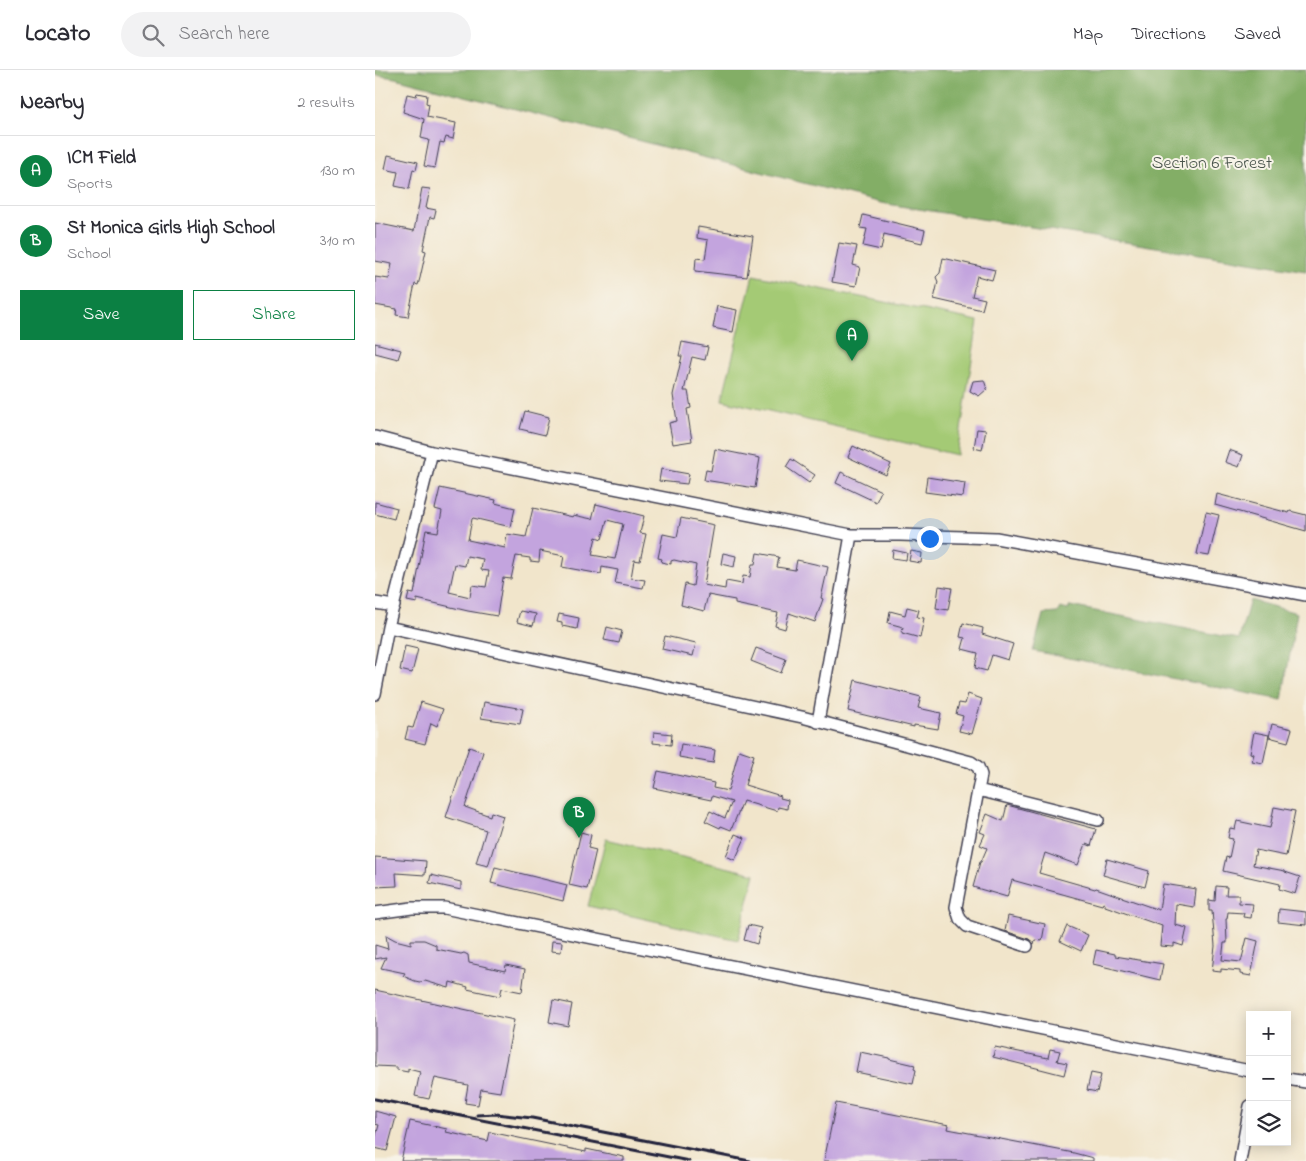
<!DOCTYPE html>
<meta charset="utf-8">
<style>
:root{--surface:#fff;--page:#f2f2f3;--text:#2b2b33;--muted:#7c7c81;--line:#e1e1e2;--accent:#0b8043}
body{margin:0;font-family:"Indie Flower",sans-serif;background:var(--page);color:var(--text)}
.controls{position:absolute;right:15px;bottom:15px;display:grid;overflow:hidden;border-radius:0px;box-shadow:0 2px 12px #0003}
.controls button{width:45px;height:45px;display:grid;place-items:center;padding:0;border:0;border-bottom:1px solid var(--line);background:var(--surface);color:var(--text);font:25px sans-serif}
.you{position:absolute;left:554px;top:468px;width:18px;height:18px;margin:-12px;border:4px solid #fff;border-radius:50%;background:#1a73e8;box-shadow:0 0 0 8px #1a73e833}
.badge{display:grid;place-items:center;width:32px;height:32px;border-radius:50%;background:var(--accent);color:#fff;font-size:16px;font-weight:700}
.pin{position:absolute;translate:-50% -41px;filter:drop-shadow(0 1px 2px #0008)}
.pin::after{content:'';position:absolute;top:26px;width:18px;height:15px;background:inherit;clip-path:polygon(0 0,100% 0,50% 100%)}
.list{margin:0;padding:0;list-style:none}
h2{display:flex;justify-content:space-between;align-items:center;height:65px;margin:0;padding:0 20px;font-size:21px}
h2 small{font-size:16px;font-weight:400;color:var(--muted)}
.list li{display:grid;grid-template-columns:32px 1fr auto;gap:15px;align-items:center;box-sizing:border-box;height:70px;padding:0 20px;border-top:1px solid var(--line)}
.list b{display:block;font-size:19px;white-space:nowrap}
.list p{margin:0;font-size:16px;white-space:nowrap;color:var(--muted)}
.list em{font-size:16px;font-style:normal;color:var(--muted)}
.actions{display:flex;gap:10px;padding:15px 20px}
.actions a{flex:1;padding:11px 0;border:1px solid var(--accent);border-radius:0px;text-align:center;font-size:18px;color:var(--accent)}
.actions .main{background:var(--accent);color:#fff}
.icon{flex:none;width:28px;height:28px;fill:none;stroke:currentColor;stroke-width:2;stroke-linecap:round;stroke-linejoin:round}
.map{position:relative;flex:none;width:931px;height:1091px;overflow:hidden}
header{display:flex;align-items:center;gap:30px;box-sizing:border-box;height:70px;padding:0 25px;background:var(--surface);border-bottom:1px solid var(--line)}
header strong{font-size:24px}
nav{display:flex;gap:28px;margin-inline-start:auto;font-size:18px}
.search{width:350px;height:45px;background:var(--page);display:flex;align-items:center;gap:12px;box-sizing:border-box;padding:0 18px;border-radius:28px;color:var(--muted);font-size:19px}
main{display:flex}
aside{flex:1;background:var(--surface)}
.map>svg:first-child{display:block}
</style>
<header>
<strong>Locato</strong>
<div class="search"><svg class="icon" aria-label="search" viewBox="0 0 24 24"><circle cx="10" cy="10" r="6"/><path d="M15 15l6 6"/></svg>Search here</div>
<nav><a>Map</a><a>Directions</a><a>Saved</a></nav>
</header>
<main>
<aside>
<h2>Nearby<small>2 results</small></h2>
<ul class="list">
<li><span class="badge">A</span><div><b>ICM Field</b><p>Sports</p></div><em>130 m</em></li>
<li><span class="badge">B</span><div><b>St Monica Girls High School</b><p>School</p></div><em>310 m</em></li>
</ul>
<div class="actions"><a class="main">Save</a><a>Share</a></div>
</aside>
<div class="map">
<svg width="931" height="1091" viewBox="0 0 931 1091">
<rect width="100%" height="100%" fill="#f7f3e8"/>
<filter id="ink" filterUnits="userSpaceOnUse"><feTurbulence type="fractalNoise" baseFrequency=".02" numOctaves="2"/><feDisplacementMap in="SourceGraphic" scale="10" xChannelSelector="R" yChannelSelector="G"/><feConvolveMatrix kernelMatrix="1 2 1 2 8 2 1 2 1" color-interpolation-filters="sRGB"/></filter>
<filter id="wash" filterUnits="userSpaceOnUse"><feTurbulence type="fractalNoise" baseFrequency=".0096" numOctaves="4" result="noise"/><feDisplacementMap in="SourceGraphic" scale="20" xChannelSelector="R" yChannelSelector="G"/><feGaussianBlur stdDeviation="1.12" result="paint"/><feColorMatrix in="noise" values="0 0 0 0 0 0 0 0 0 0 0 0 0 0 0 0 0 1.4 0 .05"/><feComposite in="paint" operator="in"/></filter>
<g filter="url(#wash)">
<rect width="100%" height="100%" fill="#f1e5cb"/>
<path fill="#a4ca74" stroke="#637658" d="M378,205l225,46 -21,134 -235,-55z
M231,769l149,35 -17,66 -150,-34z"/>
<path fill="#83ae66" stroke="#526850" d="M0,0h931v201l-425,-68 -486,-125 -20,-3z
M875,530l47,13 -15,87 -249,-49 10,-37 14,-1 3,-5 8,2 2,-4 169,33z"/>
<g id="blocks">
<path fill="#c3a4de" fill-rule="evenodd" d="M42,23l10,2 -1,8 3,1 -2,13 29,6 -3,16 -7,-2 -2,6 -4,-1 -5,26 -11,-2 5,-26 -8,-2 3,-19 -21,-7 4,-18 9,2z
M13,85l30,7 -2,8 -3,-1 -4,20 -14,-3 3,-14 -13,-3z
M47,118l8,1 -4,19 10,2 -2,8 -4,-1 -7,33 3,1 -6,27 -2,7 -3,-1 -7,33 -12,-2 1,-6 -22,-4v-28l14,2 3,-15 -17,-3v-38l39,8z
M488,145l62,15 -3,13 -38,-9 -3,16 -18,-4 4,-17 -7,-1z
M323,157l55,9 -6,41 -52,-6 1,-13 9,1 3,-19 -11,-2z
M464,173l18,3 -4,19 7,2 -4,19 -24,-4z
M568,188l52,12 -3,10 -15,-4 -5,20 13,3 -3,11 -48,-11 4,-17 -2,-5 4,-4z
M342,236l20,4 -4,22 -20,-4z
M307,272l26,5 -3,13 -13,-3 -8,34h4l3,17 -4,1 5,32 -19,3 -4,-21 8,-2 -4,-26 9,-39h-3z
M0,273l26,7 -3,9 -23,-6z
M609,310l3,9 -8,7 -9,-5 3,-10z
M150,341l24,6 -4,18 -25,-6z
M602,359l9,1 -4,20 -8,-2z
M478,376l38,18 -5,11 -38,-18z
M340,379l45,9 -5,30 -51,-8 2,-10 5,1z
M854,380l14,5 -4,12 -14,-5z
M416,389l24,16 -6,8 -23,-16z
M286,399l28,5 -2,10 -28,-3z
M466,402l40,19 -5,11 -40,-19z
M552,407l38,6 -2,14 -38,-5z
M65,418l56,12 -1,3 20,5 -4,19 -38,-9 -1,1 -4,21 37,8 2,-14 19,3 7,-29 40,9v-2l19,4 4,-15 48,12 -4,17 6,1 -6,27 -6,-1 -3,18 14,2 -2,8 -28,-5 3,-13 -16,-3 -1,7 -39,-7 2,-11 -24,-5 -1,11 -9,-1v-3l-14,-2 -5,23 -8,-1 -6,38 -29,-5 -51,-12v4l-10,-2 2,-8 5,1 12,-64 12,2 4,-21 -7,-2zM232,450l16,4 -8,35 -23,-4 4,-18 6,2zM92,486l16,3 -2,11 8,1 -3,16 -14,-2 -2,12 -21,-5 6,-28 10,2z
M842,424l72,19 1,-2 16,4v16l-91,-26z
M0,432l22,6 -3,11 -19,-5z
M831,442l13,3 -10,41 -12,-2z
M306,448l33,7 -10,60 21,4 1,-8 16,3 1,-8 7,1 2,-13h3l2,-11 22,4 -2,10 18,3 2,-10 31,7 -7,31 2,1 -8,23 -26,-9 -4,16 -10,-3 3,-13 -43,-9v-4l-27,-5 -4,16 -23,-6 4,-21 8,2 3,-21 -22,-5 -3,1v3l-10,-2 1,-3 -4,-1 5,-24 14,3z
M518,480l14,3 -1,7 -14,-2z
M536,481l11,2 -1,10 -12,-2z
M348,483l13,3 -2,11 -13,-3z
M564,516l13,2 -4,22 -12,-2z
M532,537l12,3 -2,7 7,1 -4,20 -18,-5 1,-6 -15,-4 2,-12 15,4z
M145,541l16,3 -3,12 -16,-4z
M184,544l20,4 -2,11 -15,-3v-3l-5,-1z
M588,553l20,5 -1,6 31,10 -5,16 -16,-5 -5,16 -12,-3 3,-15 -16,-4 3,-11 -5,-1z
M232,557l15,4 -3,12 -15,-3z
M290,566l31,7 -3,13 -31,-7z
M30,576l13,3 -6,24 -12,-3z
M381,578l30,11 -5,14 -30,-12z
M480,610l66,17 -3,11 23,5 -3,16 -24,-4v2l-66,-16z
M593,624l14,5 -10,35 -13,-3 4,-15 -7,-2 3,-11 6,1z
M46,632l22,7 -6,17 -6,-3 -6,21 -20,-5 3,-12 5,1z
M109,632l39,7 -3,15 -39,-6z
M897,654l20,5 -4,13 -19,-5z
M279,662l18,2 -1,11 -18,-2z
M879,662l15,3 -6,28 -11,-2 2,-7 -4,-1z
M306,674l34,6 -2,13 -34,-6z
M94,677l14,5 -18,55 25,9 1,-4 12,4 -15,50 -12,-3 10,-33 -40,-13z
M364,680l15,5 -9,30 36,11 -1,2 8,2 -1,9 -9,-2 -1,4 -34,-10 -12,29 -10,-4 -1,2 -15,-7 5,-10 15,7 7,-16 -20,-6 -1,4 -57,-12 4,-17 56,12 -1,5 15,3z
M632,735l89,24 -5,17 -5,-2 -8,21 -33,-12 -6,20 56,16 1,-1 63,22 4,-26 33,5 -2,18 -18,-3 -1,21 12,3 -4,18 -9,-3v4l-14,-1 2,-20 -57,-20v-2l-2,-1 -1,2 -90,-25 -5,17 -34,-10 7,-25h1l6,-14 -7,-3 5,-11 -5,-2 7,-18 16,7z
M899,737l21,4 -9,45 -30,-6 -3,15 32,6v1l15,5 -5,17 -16,-5 1,-5 -57,-13 3,-14 3,1 4,-19 -5,-1 2,-10 5,1 2,-8 33,7z
M206,762l10,3 -3,13 8,2 -9,39 -18,-4z
M360,764l10,4 -10,22 -9,-4z
M0,787l51,4 -1,14 -29,-2 1,13 -22,1z
M732,789l42,12 -4,16 -42,-12z
M120,797l72,18 -4,16 -72,-18z
M56,805l30,7v8l-32,-7z
M841,816l11,1 -1,8h13v8l14,1 -2,14 -8,-1 1,-4 -16,-1 -1,7h-1l1,24h-3l-2,17 19,2 6,-24 11,3 -7,35 -11,-2v-3l-19,-2v3l-9,-1 3,-25 -3,-35h-3v-11l6,1z
M904,839l27,3v13l-28,-3z
M633,846l37,8 -3,17 -7,-1 -1,4 -5,-5 -24,-8z
M373,855l13,3 -4,16 -13,-4z
M692,856l21,9 -7,16 -21,-10z
M11,865l9,5 16,4v-4h13l12,5v4l25,5 3,-1 4,2 1,8 36,8 1,-6 19,4 -3,23 -20,-4 -2,8 -33,-7 1,-2 -18,-5 -1,6 -24,-7 -5,1 -5,-1 -12,-5 2,-3 -24,-5 5,-11 -11,2v-14l13,4z
M177,871l10,1 -1,10 -10,-1z
M721,880l19,4v2l48,8 -3,16 -67,-16z
M0,920l139,30 -14,72 -19,-3 -3,16 -13,-2 3,-18 -33,-7 -6,21 -14,-3 5,-24 -12,-3v3l-11,-2v-3l-22,-1z
M178,930l19,4 -4,22 -19,-4z
M620,977l53,11 2,-9 10,2 -3,10 10,2 -3,12 -71,-18z
M485,982l29,6v1l26,6 -1,4 2,1 -3,14 -57,-12z
M716,1003l10,2 -4,17 -10,-2z
M461,1033l113,22 -1,4 126,24 19,5v3h-269z
M0,1041l21,6 -9,34 -12,-3v-9l4,-14 -4,-1z
M35,1051l37,8 -1,3 42,9 2,-9 96,20v-3l38,8v4h-223z"/>
</g>
</g>
<g filter="url(#ink)">
<use href="#blocks" fill-opacity="0" stroke="#413f51" stroke-width="1"/>
<g fill="none" stroke-linecap="round" stroke-linejoin="round">
<g stroke="#413f51" stroke-width="14">
<path id="street" d="M0,367l57,15 419,83h49l96,3 310,57
M0,533l19,3
M13,557l414,90 169,45 7,5 3,8 -25,132 4,12 7,7 60,20
M0,624l13,-67 44,-175
M443,652l33,-187
M603,720l120,30
M0,843l37,-5h32l806,163
M912,1009l19,3
M865,1091l10,-55"/>
</g>
<use href="#street" stroke="#fff" stroke-width="11"/>
<path stroke="#22223b" stroke-width="3" d="M0,1029l314,62
M102,1045l19,-1 36,4 218,43"/>
</g>
</g>
<g text-anchor="middle" stroke-width="4" stroke-linejoin="round" paint-order="stroke">
<g font-size="18" fill="#49544c" stroke="#f7f3e8">
<text x="837" y="98">Section 6 Forest</text>
</g>
</g>
</svg>
<div class="controls">
<button>+</button>
<button>−</button>
<button><svg class="icon" aria-label="layers" viewBox="0 0 24 24"><path d="M12 4l9 5-9 5-9-5zM3 14l9 5 9-5"/></svg></button>
</div>
<div class="you"></div>
<div class="pin badge" style="left:477px;top:291px">A</div>
<div class="pin badge" style="left:204px;top:768px">B</div>
</div>
</main>
